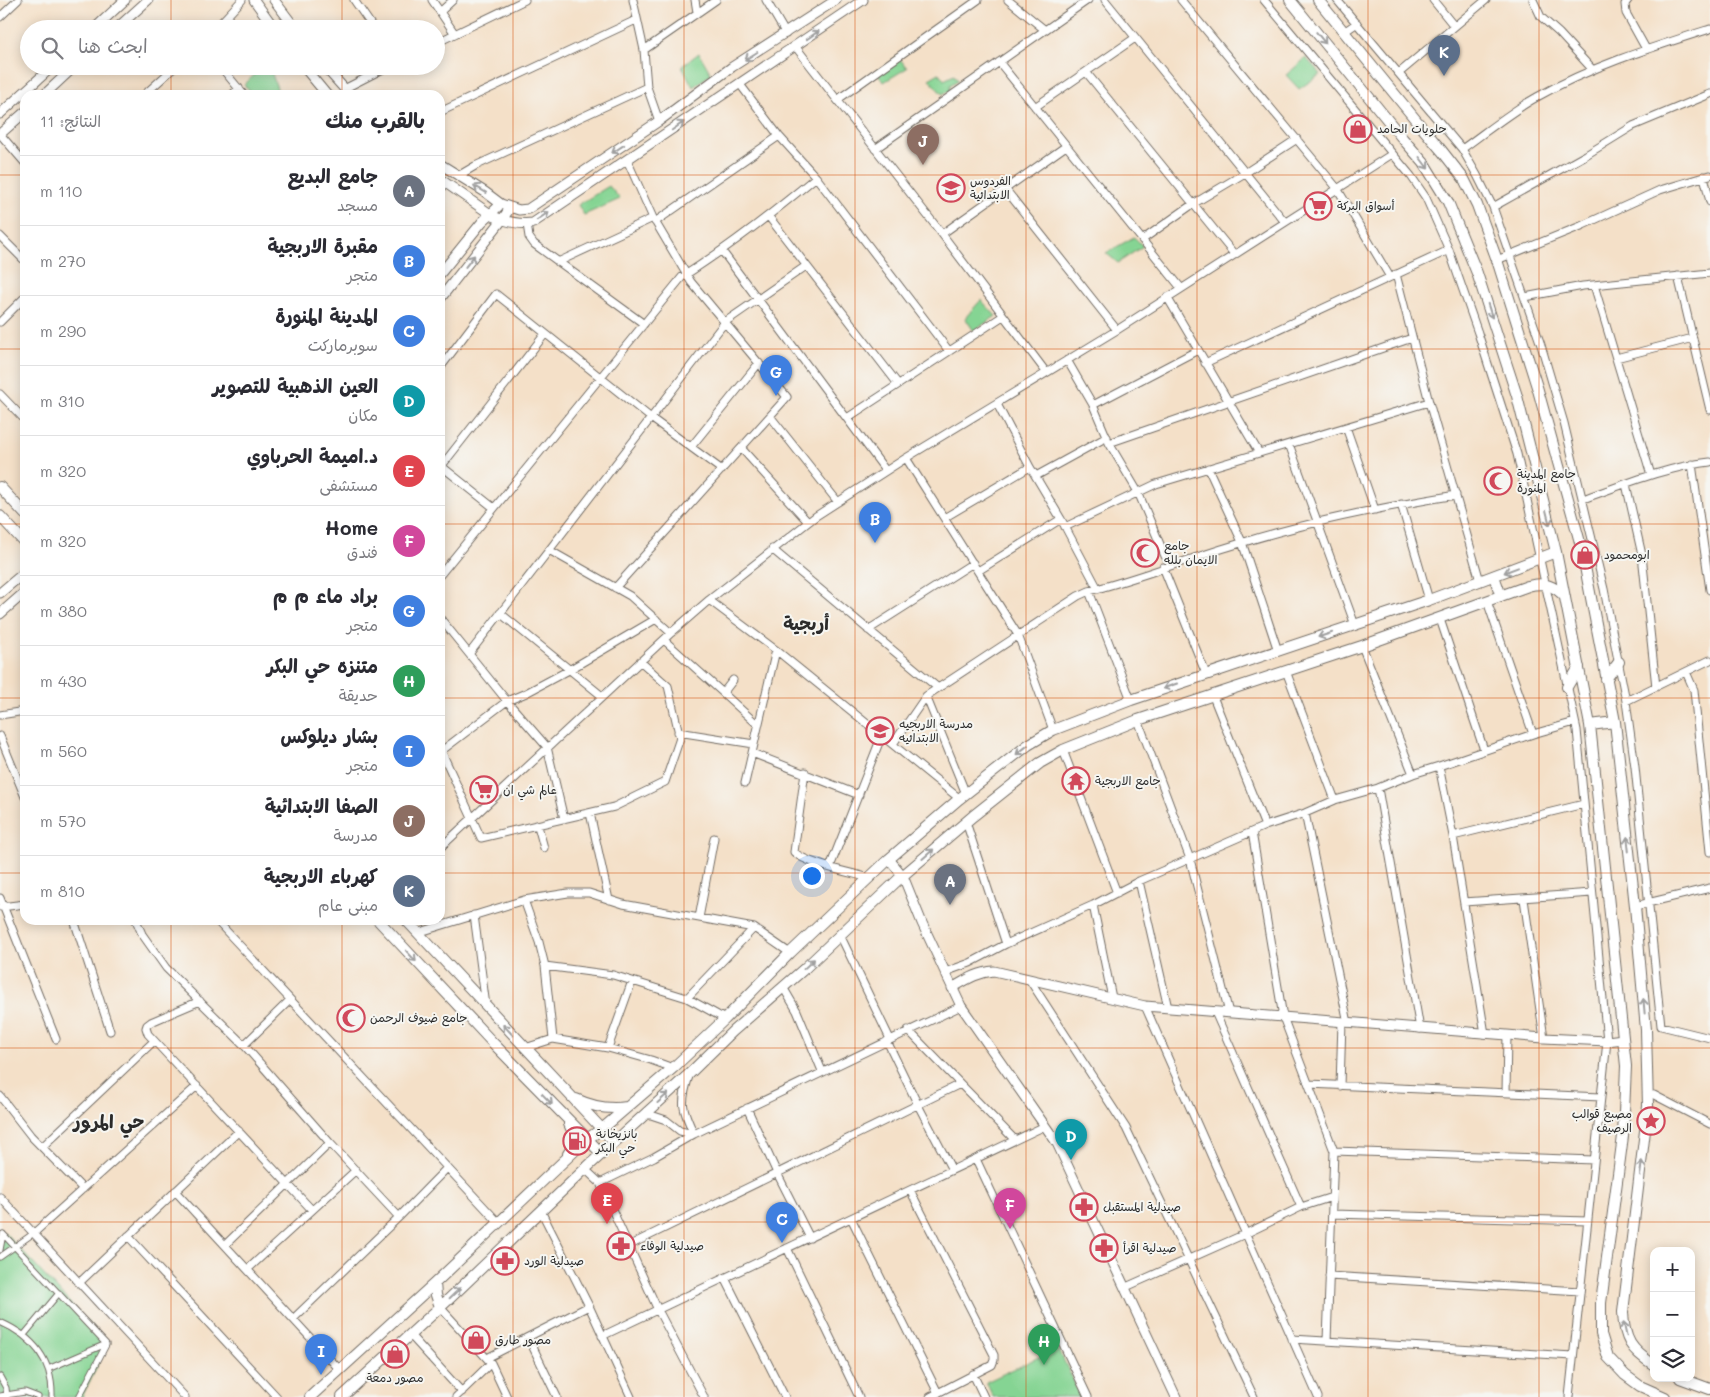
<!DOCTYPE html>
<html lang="ar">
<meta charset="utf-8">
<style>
:root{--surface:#fff;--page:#f2f2f3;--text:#2b2b33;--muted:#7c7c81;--line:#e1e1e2;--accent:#d1495b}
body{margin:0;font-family:Mali,"Playpen Sans Arabic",sans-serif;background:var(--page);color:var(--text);direction:rtl}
.controls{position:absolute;right:15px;bottom:15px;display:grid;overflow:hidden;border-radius:10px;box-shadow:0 2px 12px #0003}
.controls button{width:45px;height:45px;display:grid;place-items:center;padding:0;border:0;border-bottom:1px solid var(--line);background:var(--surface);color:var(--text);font:25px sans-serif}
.you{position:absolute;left:811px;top:875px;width:18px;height:18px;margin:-12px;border:4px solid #fff;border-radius:50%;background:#1a73e8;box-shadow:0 0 0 8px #1a73e833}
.badge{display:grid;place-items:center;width:32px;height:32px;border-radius:50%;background:var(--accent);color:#fff;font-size:16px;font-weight:700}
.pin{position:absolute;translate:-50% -41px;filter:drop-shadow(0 1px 2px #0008)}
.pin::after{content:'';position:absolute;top:26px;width:18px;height:15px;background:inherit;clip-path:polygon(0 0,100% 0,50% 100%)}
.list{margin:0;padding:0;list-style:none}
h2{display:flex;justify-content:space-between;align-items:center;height:65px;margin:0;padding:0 20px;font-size:21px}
h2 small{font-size:16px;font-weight:400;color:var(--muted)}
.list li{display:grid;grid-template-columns:32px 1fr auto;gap:15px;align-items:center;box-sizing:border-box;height:70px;padding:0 20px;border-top:1px solid var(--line)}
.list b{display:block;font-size:19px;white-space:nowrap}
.list p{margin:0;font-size:16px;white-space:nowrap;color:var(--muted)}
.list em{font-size:16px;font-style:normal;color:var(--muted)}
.icon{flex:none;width:28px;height:28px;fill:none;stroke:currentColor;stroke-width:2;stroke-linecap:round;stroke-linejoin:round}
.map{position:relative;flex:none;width:1710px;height:1397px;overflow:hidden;direction:ltr}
.search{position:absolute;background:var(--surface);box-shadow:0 2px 12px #0003;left:20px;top:20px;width:425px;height:55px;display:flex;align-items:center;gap:12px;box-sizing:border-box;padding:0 18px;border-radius:28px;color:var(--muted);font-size:19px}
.panel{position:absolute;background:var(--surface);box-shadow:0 2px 12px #0003;left:20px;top:90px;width:425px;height:835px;border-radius:15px;direction:rtl}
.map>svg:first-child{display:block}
</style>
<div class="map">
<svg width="1710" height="1397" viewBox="0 0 1710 1397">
<rect width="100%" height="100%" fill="#f6f6f2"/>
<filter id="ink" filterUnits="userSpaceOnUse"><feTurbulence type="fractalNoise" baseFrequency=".02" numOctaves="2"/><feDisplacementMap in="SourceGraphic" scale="10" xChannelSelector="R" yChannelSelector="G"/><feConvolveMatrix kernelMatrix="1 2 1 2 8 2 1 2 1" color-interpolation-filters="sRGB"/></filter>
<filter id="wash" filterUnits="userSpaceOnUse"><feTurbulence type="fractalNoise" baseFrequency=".0096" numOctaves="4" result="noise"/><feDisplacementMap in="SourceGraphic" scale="20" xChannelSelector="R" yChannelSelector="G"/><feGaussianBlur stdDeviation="1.12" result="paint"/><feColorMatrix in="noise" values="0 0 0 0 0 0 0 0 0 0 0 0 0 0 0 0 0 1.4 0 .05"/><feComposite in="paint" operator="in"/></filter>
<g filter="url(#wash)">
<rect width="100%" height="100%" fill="#f4e0c8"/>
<path fill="#85d493" stroke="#58805f" d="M699,53l12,21 -18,13 -11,-21z
M1306,58l15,16 -22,15 -13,-14z
M900,59l7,9 -23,14 -6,-8z
M263,66h16l-7,8 6,17 -5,4h-20l-9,-10z
M939,73l5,7 10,-5 4,5 -8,5v6l-8,3 -13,-15z
M609,186l11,13 -36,16 -6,-10z
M1134,237l9,9 -25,17 -12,-10z
M981,300l15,16 -22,15 -9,-13z
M4,1232l104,112 -26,53h-82v-162z
M1058,1348l23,49h-88l-7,-15z"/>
</g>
<g filter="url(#ink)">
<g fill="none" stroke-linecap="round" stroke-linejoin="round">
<g stroke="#716a62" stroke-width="7">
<path id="pedestrian" d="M3,1234l103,110
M0,1250l3,-16
M0,1257l34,-24
M0,1322c32,14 53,38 52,75
M24,1335l35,-42
M48,1369l58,-25
M0,1377l6,11 1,9
M0,1396l25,-4 13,5
M79,1397l27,-52"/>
</g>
<g stroke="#716a62" stroke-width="9">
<path id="minor" d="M354,0l20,29
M432,0l23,34
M633,0l11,50 3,37 12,34
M695,0l2,12
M766,0l20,34
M1008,0l37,30
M1105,0l180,222
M1181,0l156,188 53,89
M1264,0l147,176 15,22 23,52 29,83 39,121 60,276 30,311 -38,356
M1337,0l125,149 15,26 16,32 48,138 23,78 40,166 22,112 9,66 26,259 49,12
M1433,0l21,26
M1533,0l8,17 18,16 33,36
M1628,0l-3,4 1,9 20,36
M440,12l13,-12
M0,17l18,-17
M215,29l27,-29
M1344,32l13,-9
M436,43l89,-43
M795,46l147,188 104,138
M644,50l72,-50
M999,62l182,226
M220,66l24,29
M1086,72l148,182
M1399,73l87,-73
M739,83l40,53 37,41 133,174
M344,89l45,-23
M144,95l32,-29
M232,95l7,-7
M837,100l141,-100
M1035,107l100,-69
M440,112l196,-92
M0,134l25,29
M875,149l213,-149
M1462,149c24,-17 48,-37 75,-52 55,-31 113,-49 173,-68
M458,176l17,-10 172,-79
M1704,176l6,26
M1006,190l111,140
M1493,207l93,-52 47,-29 77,-32
M769,217l129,167
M655,222l124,-86
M527,224l2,13 5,7 110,80
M942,234l124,-88
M0,236l25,25
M1142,240l51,-36 52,-31 52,-34
M722,251l164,220
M1497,260l84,-34 79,-36 50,-15
M558,262l95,-44
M1396,274l33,128 51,179
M1678,276l32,134
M1594,285l57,190
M1167,297l92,156
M1525,297l58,-11 127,-13
M0,322l25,-25
M1616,358l77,-20
M1067,360l26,45 16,38 29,49 27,64 7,9
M1205,363l244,-113
M440,368l56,-74 155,124 71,52
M0,394l25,26
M997,404l33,63 31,52 37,70
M1093,405l105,-55
M770,416l68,86
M847,418l156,-102
M1346,427l29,83
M1109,443l303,-105
M1289,444l66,181
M691,447l68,-84
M742,449l66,73
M906,458l112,177 35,95
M1692,464l18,126
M440,465l54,43
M440,468l105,-134
M1208,468l34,74 36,109
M1036,476l71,-39
M1626,484l16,71 14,132
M1583,499c42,-15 83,-32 127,-37
M1401,504l28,96
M944,518l86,-51
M1065,527l91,-43 273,-82
M772,549l166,139
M549,550l81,46 41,37
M1163,567l43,107
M978,571l83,-52
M440,575l242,-298c47,-30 91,-64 134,-100
M615,588l172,-191 -96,-115 -38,-64 -26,-58
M1089,591l42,109
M709,600l67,50 184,149
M1487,601l46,133
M500,613l102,83
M440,618l67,83 40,46 17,72
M1440,619l44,131
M868,630l105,-67
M664,640l59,53 10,-13
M1362,646l51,128
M469,654l256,-332 81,-56
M1286,671l49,129
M1686,672l8,18 16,162
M723,693l35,32
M1212,694l53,132
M926,696l40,98
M1626,701l84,-41
M0,715l25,-4
M1138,720l52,139 39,154
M678,732l76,12
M0,736l25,61
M893,744l33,-48 152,-100 11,-5c51,-13 101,-33 152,-48 70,-22 142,-36 215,-48
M440,748l41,90 133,-31 51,-25 15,-44 -12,-52 -28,-25
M1063,750l54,143
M440,752l67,-51 19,-8 43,-23 87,-51
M752,753l107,42
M1439,766l14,70 32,198
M805,772l-11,80c12,12 58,21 76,26
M745,783l31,-133
M1378,788l42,241
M590,813l19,87
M1305,813l43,210
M966,822l40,122
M538,826l6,22
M1252,832l31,185 51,134 -7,190
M1453,836l131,-32
M440,848l231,-215 38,-33 107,-84 90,-58 211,-128 275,-176
M830,867l52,-132
M1139,881l29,127
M0,898l56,141
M1524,899l20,139
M524,900l15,42 6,24 8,73
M1464,902l128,-9
M1093,905l19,93
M1635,906l75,-18
M1,907l24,-3
M474,915l12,91
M699,918l15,-80
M74,920l36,111
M136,920l6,14 24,34 78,77 86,98 69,74
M216,920l283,303
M417,933l107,-33 44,-7h21l34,11 131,24 36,25
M840,935l50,104
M545,966l68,9 74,23 38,21
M945,972l25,-9 36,-19 87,-39 46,-24 126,-55 40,-13 30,-13 43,-12 35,-14 26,-8 94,-32 42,-12
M1029,979l97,149 128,269
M783,987l14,24 25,60
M687,998l67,-70
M200,1001l-49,21 -4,3 -1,3 2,6 164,176
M1145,1006l173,391
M1215,1012l86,195
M908,1030l107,110
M887,1041l31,64 34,65
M244,1045l46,-45
M525,1048l28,-9 55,9 43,12 22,8
M608,1048l24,-67
M1309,1084l292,13
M1340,1086l2,-64
M1506,1093l1,-58
M1654,1095l56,29
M0,1096l31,40 52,53
M747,1108l30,65 33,65
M644,1115h7l15,5 14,11 14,3 267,-128
M42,1147l112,-106
M1334,1151l260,9
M976,1159l112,238
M585,1169l15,14 58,127 46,87
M600,1183l54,-26 40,-23c-12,-26 -14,-30 -5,-58
M910,1190l84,165v5l-2,5 -62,32
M175,1191l165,179
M0,1197l185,200
M541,1211l48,95 42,91
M1332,1214l256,7
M851,1218l87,175
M34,1233l163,-147
M128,1236l149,161
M225,1245l105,-102
M630,1245l330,-161
M787,1248l72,149
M248,1269l108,-99
M1329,1276l251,15
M725,1278l60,119
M79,1283l160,-152
M1126,1287l119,-53 56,-27 31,-10
M440,1307l51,56 16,34
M293,1319l106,-102 48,-49
M410,1335l52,57
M602,1336l443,-210
M1292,1339l281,17
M487,1358l41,-21
M973,1374l11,23
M456,1397l35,-34
M557,1397l-29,-60 61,-31"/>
</g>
<g stroke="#716a62" stroke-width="11">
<path id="tertiary" d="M254,0l21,29
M274,0l22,29
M94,29l31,-29
M116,29l32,-29
M303,66l24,29
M324,66l26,29
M44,95l31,-29
M0,114l53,-48
M0,134l25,-22
M440,164l45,28 16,12 18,6 9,-1 131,-88 73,-54 104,-67
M440,179l53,37c14,6 26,9 40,7l330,-223
M440,274l42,-52 19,-18
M440,299l62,-79 8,-12
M0,593l25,-21
M0,614l25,-22
M889,859l14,17 19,47 39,83 96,137 119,254
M952,988c14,-8 26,-16 42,-17l151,35 399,32 63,3 16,-2"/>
</g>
<g stroke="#716a62" stroke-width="12">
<path id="secondary" d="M1290,0l113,139 21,24 24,39 29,71 40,123 39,156 34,173 36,341 -3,70 -22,167v31l7,23 17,18 15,11 25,11
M1318,0l102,125 22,26 22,28 13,26 20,55 41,130 43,156 34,176 20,184 11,124 2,76 -25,206c1,28 8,38 31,53
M0,487l25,27
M0,516l25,27
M1494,576l7,20
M1606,679l13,-17
M1567,687l12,-20
M1590,725l25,-3
M378,920l115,123 109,111
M406,920l208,222
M576,1099c17,8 32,11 51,8
M568,1154c7,-10 7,-20 1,-30
M435,1283l1,12 4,12
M1680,1378l30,11
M310,1397l125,-114 152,-144 15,-10 71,-61 52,-49 65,-66 99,-94 70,-60 69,-54 25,-15 78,-30 298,-100 127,-48
M342,1397l107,-98 136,-130 101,-92 47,-46 71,-62 96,-91 73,-62 67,-53 23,-13 75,-30 224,-74 166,-60c16,-4 26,-1 37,11"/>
</g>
<use href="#pedestrian" stroke="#fff" stroke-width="5"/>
<use href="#minor" stroke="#fff" stroke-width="7"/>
<use href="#tertiary" stroke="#fff" stroke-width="9"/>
<use href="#secondary" stroke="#fff" stroke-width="10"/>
</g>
<defs><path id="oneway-shaft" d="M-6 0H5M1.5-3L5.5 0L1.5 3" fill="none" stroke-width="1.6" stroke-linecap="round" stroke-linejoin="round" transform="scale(1.25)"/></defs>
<g stroke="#a0a0a0">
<use href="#oneway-shaft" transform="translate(813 35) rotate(-35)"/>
<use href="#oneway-shaft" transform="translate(1321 38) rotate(51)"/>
<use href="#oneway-shaft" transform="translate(751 56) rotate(148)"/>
<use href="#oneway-shaft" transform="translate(678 126) rotate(-35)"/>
<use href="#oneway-shaft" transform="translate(618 149) rotate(146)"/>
<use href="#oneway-shaft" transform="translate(1424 163) rotate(53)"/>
<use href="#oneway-shaft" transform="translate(480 189) rotate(-149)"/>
<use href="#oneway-shaft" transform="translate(543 216) rotate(-34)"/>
<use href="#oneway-shaft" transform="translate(470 261) rotate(-52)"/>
<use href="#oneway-shaft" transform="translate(1490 311) rotate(72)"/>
<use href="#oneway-shaft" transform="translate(1548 518) rotate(76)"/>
<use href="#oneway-shaft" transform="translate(1511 570) rotate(159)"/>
<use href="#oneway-shaft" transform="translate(1325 635) rotate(162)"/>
<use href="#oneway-shaft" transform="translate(1170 686) rotate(161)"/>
<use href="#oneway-shaft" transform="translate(1022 750) rotate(142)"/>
<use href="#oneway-shaft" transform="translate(1628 844) rotate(-96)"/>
<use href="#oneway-shaft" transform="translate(928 854) rotate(-41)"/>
<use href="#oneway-shaft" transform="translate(411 956) rotate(47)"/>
<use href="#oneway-shaft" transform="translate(809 964) rotate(-43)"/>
<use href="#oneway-shaft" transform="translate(1644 1006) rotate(-95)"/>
<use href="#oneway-shaft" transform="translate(508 1030) rotate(-133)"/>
<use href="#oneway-shaft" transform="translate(663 1098) rotate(-42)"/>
<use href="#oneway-shaft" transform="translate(547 1099) rotate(46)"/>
<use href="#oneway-shaft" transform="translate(1641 1168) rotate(-83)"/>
<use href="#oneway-shaft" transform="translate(455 1293) rotate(-44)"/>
<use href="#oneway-shaft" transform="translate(1625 1329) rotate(-102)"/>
</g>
</g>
<path fill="none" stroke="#d5540f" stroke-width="1" stroke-opacity="0.55" d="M171,0v29M342,0v29M513,0v1397M684,0v1397M855,0v1397M1026,0v1397M1197,0v1397M1368,0v1397M1539,0v1397M171,66v29M342,66v29M0,175h25M440,175h1270M0,349h25M440,349h1270M0,524h25M440,524h1270M0,698h25M440,698h1270M0,873h25M440,873h1270M171,920v477M342,920v477M0,1048h1710M0,1222h1710"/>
<defs>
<g id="shop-ring" transform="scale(1.4375)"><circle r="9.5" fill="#f6f6f2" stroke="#d1495b" stroke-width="1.5"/><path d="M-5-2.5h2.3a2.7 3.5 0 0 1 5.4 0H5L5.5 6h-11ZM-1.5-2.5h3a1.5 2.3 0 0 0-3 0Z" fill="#d1495b"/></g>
<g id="school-ring" transform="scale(1.4375)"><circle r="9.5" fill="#f6f6f2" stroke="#d1495b" stroke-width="1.5"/><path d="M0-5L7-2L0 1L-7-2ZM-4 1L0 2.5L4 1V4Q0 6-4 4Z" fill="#d1495b"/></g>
<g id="supermarket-ring" transform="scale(1.4375)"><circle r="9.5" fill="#f6f6f2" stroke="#d1495b" stroke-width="1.5"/><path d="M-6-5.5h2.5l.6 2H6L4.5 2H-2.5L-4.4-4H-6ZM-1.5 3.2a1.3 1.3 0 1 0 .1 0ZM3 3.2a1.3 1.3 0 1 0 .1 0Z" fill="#d1495b"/></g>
<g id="mosque-ring" transform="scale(1.4375)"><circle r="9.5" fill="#f6f6f2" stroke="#d1495b" stroke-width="1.5"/><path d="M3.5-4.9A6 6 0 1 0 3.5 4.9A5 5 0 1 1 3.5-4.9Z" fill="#d1495b"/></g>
<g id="temple-ring" transform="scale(1.4375)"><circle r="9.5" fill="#f6f6f2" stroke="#d1495b" stroke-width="1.5"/><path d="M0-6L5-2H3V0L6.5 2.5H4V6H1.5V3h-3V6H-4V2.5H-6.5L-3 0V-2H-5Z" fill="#d1495b"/></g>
<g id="sight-ring" transform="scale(1.4375)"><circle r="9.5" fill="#f6f6f2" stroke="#d1495b" stroke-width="1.5"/><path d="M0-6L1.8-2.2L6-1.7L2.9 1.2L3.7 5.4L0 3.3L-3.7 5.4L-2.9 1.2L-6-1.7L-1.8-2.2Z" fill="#d1495b"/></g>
<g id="fuel-ring" transform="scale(1.4375)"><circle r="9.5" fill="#f6f6f2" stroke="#d1495b" stroke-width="1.5"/><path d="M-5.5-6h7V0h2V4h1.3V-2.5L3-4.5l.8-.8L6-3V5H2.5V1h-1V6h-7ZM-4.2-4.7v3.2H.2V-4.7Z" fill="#d1495b"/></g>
<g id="pharmacy-ring" transform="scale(1.4375)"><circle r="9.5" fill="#f6f6f2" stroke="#d1495b" stroke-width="1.5"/><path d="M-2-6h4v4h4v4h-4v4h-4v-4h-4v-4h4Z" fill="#d1495b"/></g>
</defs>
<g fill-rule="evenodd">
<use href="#shop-ring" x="1358" y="129"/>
<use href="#school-ring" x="951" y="188"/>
<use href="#supermarket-ring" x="1318" y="206"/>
<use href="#mosque-ring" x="1498" y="481"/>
<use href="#mosque-ring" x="1145" y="553"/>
<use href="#shop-ring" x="1585" y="555"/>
<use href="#school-ring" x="880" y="731"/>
<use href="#temple-ring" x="1076" y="781"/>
<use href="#supermarket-ring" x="484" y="790"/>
<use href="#mosque-ring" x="351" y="1018"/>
<use href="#sight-ring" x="1651" y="1121"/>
<use href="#fuel-ring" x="577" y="1141"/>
<use href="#pharmacy-ring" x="1084" y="1207"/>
<use href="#pharmacy-ring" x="621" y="1246"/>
<use href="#pharmacy-ring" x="1104" y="1248"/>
<use href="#pharmacy-ring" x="505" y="1261"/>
<use href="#shop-ring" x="476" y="1340"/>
<use href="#shop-ring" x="395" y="1354"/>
</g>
<g text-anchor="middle" stroke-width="4" stroke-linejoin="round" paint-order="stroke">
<g font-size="12" fill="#2b2b2b" stroke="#f6f6f2" text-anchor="start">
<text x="1377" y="133">حلويات الحامد</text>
<text x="970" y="185">الفردوس<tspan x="970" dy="14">الابتدائية</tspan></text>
<text x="1337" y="210">أسواق البركة</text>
<text x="1517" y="478">جامع المدينة<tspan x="1517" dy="14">المنورة</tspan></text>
<text x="1164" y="550">جامع<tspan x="1164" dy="14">الايمان بلله</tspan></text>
<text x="1604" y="559">ابومحمود</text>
<text x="899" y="728">مدرسة الاربجيه<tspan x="899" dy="14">الابتدائيه</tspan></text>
<text x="1095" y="785">جامع الاربجية</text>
<text x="503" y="794">عالم شي ان</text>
<text x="370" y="1022">جامع ضيوف الرحمن</text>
<text x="1632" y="1118" text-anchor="end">مصبع قوالب<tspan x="1632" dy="14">الرصيف</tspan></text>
<text x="596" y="1138">بانزيخانة<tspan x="596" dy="14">حي البكر</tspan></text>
<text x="1103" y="1211">صيدلية المستقبل</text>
<text x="640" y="1250">صيدلية الوفاء</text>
<text x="1123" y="1252">صيدلية اقرأ</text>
<text x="524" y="1265">صيدلية الورد</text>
<text x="495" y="1344">مصور طارق</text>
<text x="395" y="1382" text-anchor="middle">مصور دمعة</text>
</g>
<g font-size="18" font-weight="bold" fill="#2b2b2b" stroke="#f6f6f2">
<text x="806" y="630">أربجية</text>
<text x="109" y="1128">حي المرور</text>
</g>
</g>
</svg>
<div class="controls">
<button>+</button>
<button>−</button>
<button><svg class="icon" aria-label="layers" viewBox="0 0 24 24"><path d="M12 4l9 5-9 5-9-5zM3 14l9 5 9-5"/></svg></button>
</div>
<div class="you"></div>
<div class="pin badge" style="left:950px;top:905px;background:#6b7280">A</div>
<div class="pin badge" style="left:875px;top:543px;background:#3f7fe0">B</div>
<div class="pin badge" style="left:782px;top:1243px;background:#3f7fe0">C</div>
<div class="pin badge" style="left:1071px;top:1160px;background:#0f9aa8">D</div>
<div class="pin badge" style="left:607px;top:1224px;background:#e0444e">E</div>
<div class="pin badge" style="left:1010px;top:1229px;background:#d1479c">F</div>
<div class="pin badge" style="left:776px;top:396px;background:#3f7fe0">G</div>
<div class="pin badge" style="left:1044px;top:1365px;background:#2e9e5b">H</div>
<div class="pin badge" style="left:321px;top:1375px;background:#3f7fe0">I</div>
<div class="pin badge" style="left:923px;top:165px;background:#8d6e63">J</div>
<div class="pin badge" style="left:1444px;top:76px;background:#5c6f8a">K</div>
<div class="search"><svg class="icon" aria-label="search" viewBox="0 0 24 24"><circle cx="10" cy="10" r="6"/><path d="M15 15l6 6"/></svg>ابحث هنا</div>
<section class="panel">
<h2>بالقرب منك<small>النتائج: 11</small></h2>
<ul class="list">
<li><span class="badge" style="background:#6b7280">A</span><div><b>جامع البديع</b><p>مسجد</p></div><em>110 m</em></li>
<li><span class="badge" style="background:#3f7fe0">B</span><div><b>مقبرة الاربجية</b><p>متجر</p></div><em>270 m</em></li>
<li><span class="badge" style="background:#3f7fe0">C</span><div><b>المدينة المنورة</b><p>سوبرماركت</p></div><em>290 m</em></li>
<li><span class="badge" style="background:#0f9aa8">D</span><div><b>العين الذهبية للتصوير</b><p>مكان</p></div><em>310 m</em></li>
<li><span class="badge" style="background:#e0444e">E</span><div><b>د.اميمة الحرباوي</b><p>مستشفى</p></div><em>320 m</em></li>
<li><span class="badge" style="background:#d1479c">F</span><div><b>Home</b><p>فندق</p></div><em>320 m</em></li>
<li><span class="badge" style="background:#3f7fe0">G</span><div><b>براد ماء م م</b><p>متجر</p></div><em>380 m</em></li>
<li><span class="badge" style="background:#2e9e5b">H</span><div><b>متنزه حي البكر</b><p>حديقة</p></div><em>430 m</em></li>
<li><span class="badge" style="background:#3f7fe0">I</span><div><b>بشار ديلوكس</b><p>متجر</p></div><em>560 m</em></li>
<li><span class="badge" style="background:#8d6e63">J</span><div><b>الصفا الابتدائية</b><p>مدرسة</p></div><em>570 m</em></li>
<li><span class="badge" style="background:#5c6f8a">K</span><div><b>كهرباء الاربجية</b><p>مبنى عام</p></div><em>810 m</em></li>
</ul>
</section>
</div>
